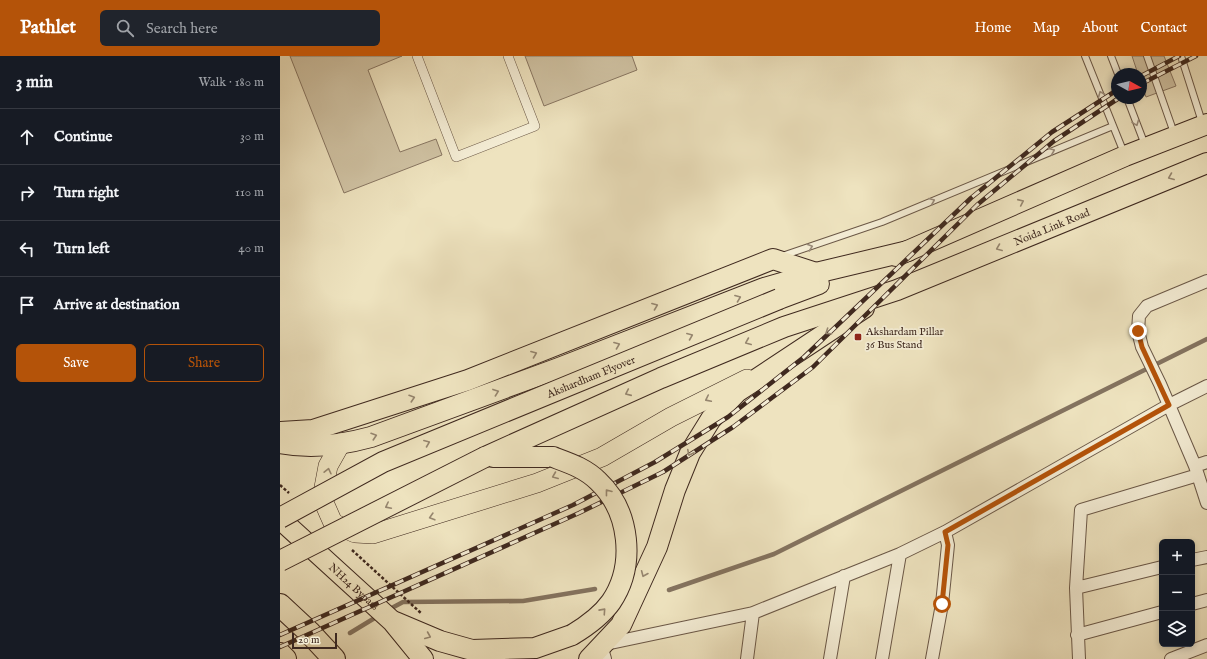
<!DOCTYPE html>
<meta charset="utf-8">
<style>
:root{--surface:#171b24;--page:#20242c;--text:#f1f3f6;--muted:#9ea1a6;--line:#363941;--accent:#b45309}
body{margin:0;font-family:"IM FELL English",serif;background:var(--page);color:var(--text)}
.controls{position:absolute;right:12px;bottom:12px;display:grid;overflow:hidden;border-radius:6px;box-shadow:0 2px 6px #0003}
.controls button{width:36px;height:36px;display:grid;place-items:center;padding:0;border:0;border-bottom:1px solid var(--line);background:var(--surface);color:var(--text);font:20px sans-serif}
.compass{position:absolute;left:831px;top:12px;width:36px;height:36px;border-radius:50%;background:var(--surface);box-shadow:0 2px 6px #0003;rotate:98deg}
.scale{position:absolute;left:12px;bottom:10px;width:45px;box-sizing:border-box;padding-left:4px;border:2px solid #3f291f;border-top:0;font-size:11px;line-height:14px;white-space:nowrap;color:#3f291f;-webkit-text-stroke:3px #f4edd5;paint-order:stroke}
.stop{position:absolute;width:12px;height:12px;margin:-9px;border:3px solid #b45309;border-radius:50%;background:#fff}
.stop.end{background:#b45309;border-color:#fff;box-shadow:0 1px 4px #0008}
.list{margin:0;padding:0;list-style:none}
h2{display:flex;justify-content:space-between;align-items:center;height:52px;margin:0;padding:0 16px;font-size:17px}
h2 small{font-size:13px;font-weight:400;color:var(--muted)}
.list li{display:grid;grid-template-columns:26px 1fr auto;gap:12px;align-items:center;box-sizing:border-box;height:56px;padding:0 16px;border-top:1px solid var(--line)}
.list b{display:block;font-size:15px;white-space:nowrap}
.list em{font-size:13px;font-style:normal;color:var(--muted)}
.actions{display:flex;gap:8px;padding:12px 16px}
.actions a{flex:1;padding:9px 0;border:1px solid var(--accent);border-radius:6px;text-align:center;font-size:14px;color:var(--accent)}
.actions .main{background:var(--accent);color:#fff}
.icon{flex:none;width:22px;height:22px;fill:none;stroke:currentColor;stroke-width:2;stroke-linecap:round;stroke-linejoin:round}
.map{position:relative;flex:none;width:927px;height:603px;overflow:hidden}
header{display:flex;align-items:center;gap:24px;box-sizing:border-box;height:56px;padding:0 20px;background:var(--accent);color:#fff}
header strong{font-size:19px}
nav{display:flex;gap:22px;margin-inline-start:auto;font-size:14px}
.search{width:280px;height:36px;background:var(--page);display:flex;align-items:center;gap:10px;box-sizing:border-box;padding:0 14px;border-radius:6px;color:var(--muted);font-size:15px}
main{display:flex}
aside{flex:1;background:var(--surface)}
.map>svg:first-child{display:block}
</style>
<header>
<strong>Pathlet</strong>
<div class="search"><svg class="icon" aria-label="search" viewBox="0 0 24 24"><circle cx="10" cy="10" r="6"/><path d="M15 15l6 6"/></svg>Search here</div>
<nav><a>Home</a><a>Map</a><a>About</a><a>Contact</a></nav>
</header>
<main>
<aside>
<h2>3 min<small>Walk · 180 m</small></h2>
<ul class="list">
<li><svg class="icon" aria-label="ahead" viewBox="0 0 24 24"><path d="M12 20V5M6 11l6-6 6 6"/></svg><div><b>Continue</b></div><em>30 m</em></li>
<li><svg class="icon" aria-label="right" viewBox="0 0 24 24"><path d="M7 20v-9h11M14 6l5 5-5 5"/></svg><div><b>Turn right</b></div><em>110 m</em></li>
<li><svg class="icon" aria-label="left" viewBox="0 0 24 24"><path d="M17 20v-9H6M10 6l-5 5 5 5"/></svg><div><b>Turn left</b></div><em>40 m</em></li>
<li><svg class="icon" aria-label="arrive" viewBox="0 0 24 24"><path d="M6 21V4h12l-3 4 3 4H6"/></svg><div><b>Arrive at destination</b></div></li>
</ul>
<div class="actions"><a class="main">Save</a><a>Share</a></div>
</aside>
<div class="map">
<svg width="927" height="603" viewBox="0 0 927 603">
<rect width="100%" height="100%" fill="#eee3bf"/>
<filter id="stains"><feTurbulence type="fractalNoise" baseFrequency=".005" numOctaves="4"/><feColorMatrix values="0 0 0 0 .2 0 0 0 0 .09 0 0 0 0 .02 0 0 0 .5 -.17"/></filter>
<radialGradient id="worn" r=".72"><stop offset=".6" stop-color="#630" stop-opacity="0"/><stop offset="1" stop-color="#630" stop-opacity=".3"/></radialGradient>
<path fill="#d0c3a4" stroke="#887662" d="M10,0h112l-34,14 32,82 36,-13 6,16 -98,38z
M245,0h107l5,14 -93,36z
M852,0h32l12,30 -30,11 -5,-15v-8h-3z"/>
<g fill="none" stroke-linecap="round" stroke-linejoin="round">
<path stroke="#84735f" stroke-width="4.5" d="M389,534l105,-36 433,-215
M108,554l15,-8 120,-1 72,-12
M70,577l28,-17"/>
<g stroke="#6b5847" stroke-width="8">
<path id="service" d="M805,0l39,97
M831,0l7,18
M867,0l27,77
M901,0l21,66
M847,42l18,47
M502,200l100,-34 231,-96"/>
</g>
<g stroke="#6b5847" stroke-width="10">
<path id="pedestrian" d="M137,0l39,101 79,-31 -27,-70"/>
</g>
<g stroke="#6b5847" stroke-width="14">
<path id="minor" d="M927,225l-60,25 -8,10 -1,15 4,16 18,37 35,82 12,37
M915,410l12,-4
M912,504l15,-3
M796,532l86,-21
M912,548l15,-4
M797,579l85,-23
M325,603l-4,-14 152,-32 147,-59 45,-22 224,-127 38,-19
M467,603l6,-46
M550,603l14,-83
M602,603l18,-105
M652,603l10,-55 6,-59 -3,-13
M799,603l-3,-71 5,-78 117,-35
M891,603l36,-14"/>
</g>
<g stroke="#3f291f" stroke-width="20">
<path id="primary" d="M61,387l-13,23 -6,32 11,25 22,10 18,1 164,-51 65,-26 69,-40 76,-38"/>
</g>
<g stroke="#3f291f" stroke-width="22">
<g id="trunk">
<path d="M616,200l229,-100 82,-32"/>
<path d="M499,243l40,-15"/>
<path d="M0,376l33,-2 155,-50 305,-121 43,14"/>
<path d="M0,387c30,6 62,2 91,-6l188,-69 205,-80 52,-15 92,-22"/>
<path id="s1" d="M205,401l176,-79 123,-51 113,-37 310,-127"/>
<path d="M213,401h60"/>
<path id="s2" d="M0,463l112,102 31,38"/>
<path d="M115,566l45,19 32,9 63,-2 37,-13"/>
<path d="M309,603l32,-34 36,-78 18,-57 15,-37 21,-34 26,-27 127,-84"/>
</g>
</g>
<g stroke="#3f291f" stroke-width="24">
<path id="motorway" d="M0,549l29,27 25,27
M0,598l5,5"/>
</g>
<path stroke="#3f291f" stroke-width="2.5" stroke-dasharray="3 2" stroke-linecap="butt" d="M0,429l9,8
M72,494l70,64"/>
<use href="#service" stroke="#f4edd5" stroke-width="6"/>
<use href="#pedestrian" stroke="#f4edd5" stroke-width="9"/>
<use href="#minor" stroke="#f4edd5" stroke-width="12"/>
<use href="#primary" stroke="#eee3bf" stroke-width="19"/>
<use href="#trunk" stroke="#eee3bf" stroke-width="20"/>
<use href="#motorway" stroke="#eee3bf" stroke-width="22"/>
<g stroke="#3f291f" stroke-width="4.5">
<path id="rail" d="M861,20l38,-20
M861,28l55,-28
M0,579l293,-130 82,-43 73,-45 76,-60 167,-159 81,-66 65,-42
M0,591l299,-134 84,-41 70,-45 80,-60 164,-162 77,-64 65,-43"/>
</g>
<use href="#rail" stroke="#f4edd5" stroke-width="3" stroke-dasharray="9" stroke-linecap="butt"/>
<g stroke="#3f291f" stroke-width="22" stroke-linecap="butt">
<g id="trunk-bridge">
<path d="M273,401c16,6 32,11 45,24 32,30 38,84 13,121 -10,14 -24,24 -39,33"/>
<path id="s3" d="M0,462l103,-56 396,-163"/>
<path d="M0,505l205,-104"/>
</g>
</g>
<use href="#trunk-bridge" stroke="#eee3bf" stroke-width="20"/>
</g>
<defs><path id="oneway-chevron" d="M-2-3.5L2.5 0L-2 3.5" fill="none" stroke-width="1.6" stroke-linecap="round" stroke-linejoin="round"/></defs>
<g stroke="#9a8b7a">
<use href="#oneway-chevron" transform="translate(821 38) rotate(-112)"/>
<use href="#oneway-chevron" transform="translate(856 67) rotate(69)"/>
<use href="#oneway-chevron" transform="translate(772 95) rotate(-23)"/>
<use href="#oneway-chevron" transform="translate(652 145) rotate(-23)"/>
<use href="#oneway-chevron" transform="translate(530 191) rotate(-19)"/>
</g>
<g stroke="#96866f">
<use href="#oneway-chevron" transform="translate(891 121) rotate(158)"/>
<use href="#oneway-chevron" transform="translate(741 146) rotate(-24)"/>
<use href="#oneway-chevron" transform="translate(719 192) rotate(158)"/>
<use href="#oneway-chevron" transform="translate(458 242) rotate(-21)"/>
<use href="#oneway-chevron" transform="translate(375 250) rotate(-21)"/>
<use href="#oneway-chevron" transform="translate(548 276) rotate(146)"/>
<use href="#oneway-chevron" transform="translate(410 280) rotate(-22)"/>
<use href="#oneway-chevron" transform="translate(468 286) rotate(157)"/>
<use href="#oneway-chevron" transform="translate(337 289) rotate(-21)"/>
<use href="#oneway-chevron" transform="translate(254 298) rotate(-21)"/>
<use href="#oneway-chevron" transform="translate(216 336) rotate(-20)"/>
<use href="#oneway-chevron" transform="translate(348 337) rotate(156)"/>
<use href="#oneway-chevron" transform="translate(132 342) rotate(-18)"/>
<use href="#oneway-chevron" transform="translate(428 343) rotate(154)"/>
<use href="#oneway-chevron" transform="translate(94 380) rotate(-18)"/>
<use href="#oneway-chevron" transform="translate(147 387) rotate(-22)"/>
<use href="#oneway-chevron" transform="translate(410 397) rotate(117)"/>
<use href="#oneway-chevron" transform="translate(48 415) rotate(-77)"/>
<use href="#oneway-chevron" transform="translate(275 420) rotate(158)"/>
<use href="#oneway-chevron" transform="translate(328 436) rotate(-128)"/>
<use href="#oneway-chevron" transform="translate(108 450) rotate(153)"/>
<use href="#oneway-chevron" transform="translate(152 461) rotate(164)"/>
<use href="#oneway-chevron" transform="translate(364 518) rotate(113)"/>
<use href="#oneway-chevron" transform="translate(323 555) rotate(-48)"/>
<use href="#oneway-chevron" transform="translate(148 580) rotate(23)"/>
</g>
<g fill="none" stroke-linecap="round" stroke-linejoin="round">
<path stroke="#b45309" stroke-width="5" d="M662,548l6,-59 -3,-13 224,-127 -27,-58 -4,-16"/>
</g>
<rect fill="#8f2418" stroke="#f4edd5" stroke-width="1.5" x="574" y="277" width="8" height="8" rx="2"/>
<g text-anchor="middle" stroke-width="3.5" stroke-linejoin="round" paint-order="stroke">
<g font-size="11" fill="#3f291f" stroke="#f4edd5">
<text dy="4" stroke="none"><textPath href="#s1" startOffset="612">Noida Link Road</textPath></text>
<text dy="4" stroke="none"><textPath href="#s3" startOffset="342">Akshardham Flyover</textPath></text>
<text dy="4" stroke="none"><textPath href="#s2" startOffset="100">NH24 Bypass</textPath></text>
</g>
<g font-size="11" fill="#3f291f" stroke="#f4edd5" text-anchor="start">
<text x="586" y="279">Akshardam Pillar<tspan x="586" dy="13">36 Bus Stand</tspan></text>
</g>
</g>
<rect width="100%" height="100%" filter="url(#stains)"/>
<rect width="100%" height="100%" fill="url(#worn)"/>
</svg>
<div class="controls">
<button>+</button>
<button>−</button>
<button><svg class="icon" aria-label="layers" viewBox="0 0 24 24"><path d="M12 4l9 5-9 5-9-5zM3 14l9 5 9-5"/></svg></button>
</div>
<svg class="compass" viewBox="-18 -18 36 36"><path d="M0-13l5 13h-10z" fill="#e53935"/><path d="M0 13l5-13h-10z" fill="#9ea1a6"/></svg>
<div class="scale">20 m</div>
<div class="stop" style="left:662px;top:548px"></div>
<div class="stop end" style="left:858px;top:275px"></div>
</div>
</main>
